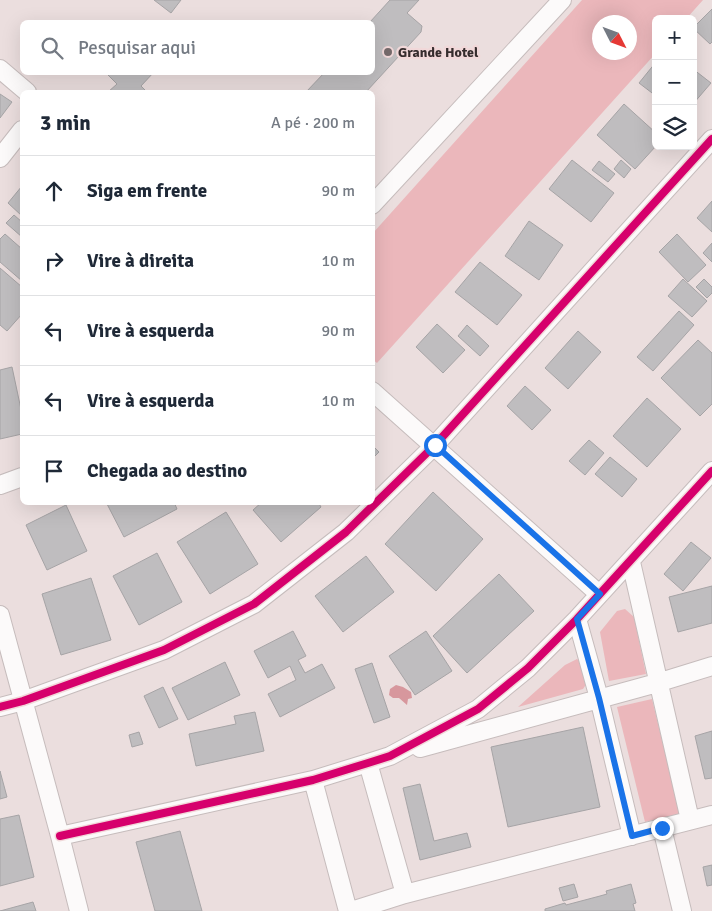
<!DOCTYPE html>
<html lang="pt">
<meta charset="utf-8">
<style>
:root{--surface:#fff;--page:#f2f2f3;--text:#1f2937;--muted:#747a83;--line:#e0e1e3}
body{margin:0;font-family:Signika,sans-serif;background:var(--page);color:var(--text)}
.controls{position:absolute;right:15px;top:15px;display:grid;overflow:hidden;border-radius:8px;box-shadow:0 5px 20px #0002}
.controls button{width:45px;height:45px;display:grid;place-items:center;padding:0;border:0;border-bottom:1px solid var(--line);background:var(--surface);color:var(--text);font:25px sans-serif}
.compass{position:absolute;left:592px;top:15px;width:45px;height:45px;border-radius:50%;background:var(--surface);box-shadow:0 5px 20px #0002;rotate:132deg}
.stop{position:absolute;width:15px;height:15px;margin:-11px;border:4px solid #1a73e8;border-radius:50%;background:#fff}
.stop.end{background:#1a73e8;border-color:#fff;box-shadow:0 1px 5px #0008}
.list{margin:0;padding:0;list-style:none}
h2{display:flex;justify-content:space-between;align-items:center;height:65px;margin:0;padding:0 20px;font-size:21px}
h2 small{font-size:16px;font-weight:400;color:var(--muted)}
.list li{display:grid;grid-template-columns:32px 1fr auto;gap:15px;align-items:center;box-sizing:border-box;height:70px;padding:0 20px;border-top:1px solid var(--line)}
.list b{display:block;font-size:19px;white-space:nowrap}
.list em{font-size:16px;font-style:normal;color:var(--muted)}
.icon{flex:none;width:28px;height:28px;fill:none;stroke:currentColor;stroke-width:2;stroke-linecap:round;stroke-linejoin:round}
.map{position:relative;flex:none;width:712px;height:911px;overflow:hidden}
.search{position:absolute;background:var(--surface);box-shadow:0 5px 20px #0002;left:20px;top:20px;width:355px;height:55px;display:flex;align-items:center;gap:12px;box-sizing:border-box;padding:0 18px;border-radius:8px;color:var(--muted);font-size:19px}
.panel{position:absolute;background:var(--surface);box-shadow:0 5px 20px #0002;left:20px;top:90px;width:355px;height:415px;border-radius:8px}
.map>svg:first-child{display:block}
</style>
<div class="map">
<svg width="712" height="911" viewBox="0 0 712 911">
<rect width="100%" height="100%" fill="#ebdede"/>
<path fill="#ebb7bb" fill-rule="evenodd" d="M582,0h121l-17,19h-30v34l-279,310 -5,-4 1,-126zM630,22v30h-30v-30z
M625,609l9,8 12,57 -37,7 -9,-49 17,-21z
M577,659l9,7 3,14 -6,9 -65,18 47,-42z
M652,699l28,115 -35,8 -28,-115z"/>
<path fill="#d7979d" d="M396,685l7,2 8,5 1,6 -4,1 -1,6 -8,-7h-6l-4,-3 1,-6z"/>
<path fill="#bfbdbf" stroke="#a6a4a6" d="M154,0h27l-10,13z
M390,0h29l-12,13 15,13 -1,6 -55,60h-60l19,-20h47v-50h-2z
M712,9v33l-2,2 -17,-16z
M656,62v34l-17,-13z
M693,69l18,14 -18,21z
M105,72h49l-13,14 6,6h-39l9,-8z
M0,94l12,8 -12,16z
M624,104l32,29v13l-21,23 -38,-34z
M572,160l42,33 -23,29 -42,-33z
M621,160l10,9 -7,9 -10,-9z
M599,161l16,13 -7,8 -16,-12z
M22,186v30l-14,-13z
M712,201v31l-15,-14z
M14,215l8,7v15l-16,-14z
M529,221l34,24 -24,35 -34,-24z
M5,234l17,15v32l-22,-19v-23z
M677,234l29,31 -18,17 -29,-30z
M712,243v19l-9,-9z
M480,262l42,33 -25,30 -42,-33z
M0,268l22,19v27l-15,17 -7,-6z
M683,279l24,22 -15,16 -24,-21z
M704,279l8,8v6l-5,5 -11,-11z
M679,311l15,14 -41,46 -16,-14z
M437,324l28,26 -22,23 -27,-26z
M467,325l22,21 -9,10 -22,-20z
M578,331l23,21 -33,37 -23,-21z
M698,340l14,13v51l-12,12 -39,-38z
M12,367l10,47v20l-22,5v-69z
M525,386l26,24 -19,20 -25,-24z
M647,398l34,31 -34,38 -34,-31z
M589,440l15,13 -19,22 -16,-14z
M372,445l7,7 -7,7z
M610,457l27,22 -15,18 -27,-23z
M433,492l50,47 -47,52 -51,-47z
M106,502h68l3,7 -53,28z
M262,502h56l3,5 -40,35 -28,-32z
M66,505l21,46 -40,19 -21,-45z
M226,512l32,52 -48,30 -33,-52z
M691,542l20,16 -28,33 -19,-17z
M157,553l25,49 -43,23 -26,-49z
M366,556l28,36 -51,40 -28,-36z
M499,574l35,37 -67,62 -34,-37z
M91,578l20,62 -50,15 -19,-61z
M712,586v37l-34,9 -9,-35z
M293,631l13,25 -8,4 7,13 17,-9 13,24 -55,29 -12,-23 28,-14 -6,-14 -22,12 -14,-27z
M426,631l26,40 -37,24 -26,-39z
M225,662l15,33 -52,25 -16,-32z
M372,663l18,54 -16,6 -19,-54z
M163,687l15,32 -19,9 -15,-32z
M255,712l9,39 -68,15 -7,-32 47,-10 -2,-8z
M583,727l17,80 -92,20 -17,-80z
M712,731v47l-7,1 -10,-43z
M139,732l4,12 -11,3 -3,-12z
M0,771l7,26 -7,2z
M420,784l14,57 33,-8 4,14 -51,13 -17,-72z
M19,815l15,62 -34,9v-67z
M180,831l22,80h-47l-19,-69z
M712,865v20l-5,1 -4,-19z
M574,884l4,13 -15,4 -4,-13z
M631,884l5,19 -3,1 2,7h-90v-2l20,-6 1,2 34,-9 7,-2 -1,-3z
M33,902l3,9h-36z"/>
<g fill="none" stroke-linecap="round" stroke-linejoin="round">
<g stroke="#c6bcbc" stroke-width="20">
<path id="minor" d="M0,69l27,23
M0,158l22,-28
M372,205l190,-205
M372,391l227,203
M0,485l22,-8
M631,562l59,258
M0,615l60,221 19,75
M577,619l22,79 33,138
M0,707l23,-6 141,-51 90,-46 92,-72 89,-87 277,-306
M420,748l237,-65 55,-17
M368,763l37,131
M313,780l35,131
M662,828l20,83
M60,836l253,-56 55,-17 22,-7 88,-47 50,-41 49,-49 135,-148
M351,911l54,-17 307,-79"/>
</g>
<use href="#minor" stroke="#fcfafa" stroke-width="18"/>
<g stroke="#f1d8d9" stroke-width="11">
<path id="cycleway" d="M0,707l23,-6 141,-51 90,-46 92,-72 89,-87 277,-306
M60,836l253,-56 55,-17 22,-7 88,-47 50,-41 49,-49 135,-148"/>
</g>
<use href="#cycleway" stroke="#d6006c" stroke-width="8"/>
</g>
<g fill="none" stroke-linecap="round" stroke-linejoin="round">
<path stroke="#1a73e8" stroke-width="6" d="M435,445l165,149 -23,25 22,79 33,138 30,-8"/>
</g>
<circle fill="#756a6b" stroke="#f1d8d9" stroke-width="2" cx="388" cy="52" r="5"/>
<g text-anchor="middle" stroke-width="4.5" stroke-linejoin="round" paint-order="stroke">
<g font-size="14" font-weight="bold" fill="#362c2d" stroke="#f1d8d9" text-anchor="start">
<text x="398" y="57">Grande Hotel</text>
</g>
</g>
</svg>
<div class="controls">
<button>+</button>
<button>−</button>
<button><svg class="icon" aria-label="layers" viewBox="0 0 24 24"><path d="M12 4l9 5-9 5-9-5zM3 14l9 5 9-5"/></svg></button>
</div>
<svg class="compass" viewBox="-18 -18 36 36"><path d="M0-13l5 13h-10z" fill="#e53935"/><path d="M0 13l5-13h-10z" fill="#747a83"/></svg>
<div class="stop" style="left:435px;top:445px"></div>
<div class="stop end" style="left:662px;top:828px"></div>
<div class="search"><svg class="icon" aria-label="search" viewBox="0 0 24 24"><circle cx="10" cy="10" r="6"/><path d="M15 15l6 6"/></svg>Pesquisar aqui</div>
<section class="panel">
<h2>3 min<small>A pé · 200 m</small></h2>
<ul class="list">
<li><svg class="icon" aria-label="ahead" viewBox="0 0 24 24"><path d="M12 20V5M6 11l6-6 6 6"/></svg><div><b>Siga em frente</b></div><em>90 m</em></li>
<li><svg class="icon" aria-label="right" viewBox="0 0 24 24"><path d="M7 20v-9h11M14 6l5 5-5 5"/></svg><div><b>Vire à direita</b></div><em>10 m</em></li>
<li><svg class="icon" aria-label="left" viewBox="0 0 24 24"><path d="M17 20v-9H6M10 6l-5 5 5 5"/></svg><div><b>Vire à esquerda</b></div><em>90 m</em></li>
<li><svg class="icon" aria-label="left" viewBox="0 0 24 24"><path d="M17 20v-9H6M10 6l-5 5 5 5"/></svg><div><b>Vire à esquerda</b></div><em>10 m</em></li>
<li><svg class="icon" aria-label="arrive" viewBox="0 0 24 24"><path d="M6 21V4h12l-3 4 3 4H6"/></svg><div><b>Chegada ao destino</b></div></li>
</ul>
</section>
</div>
